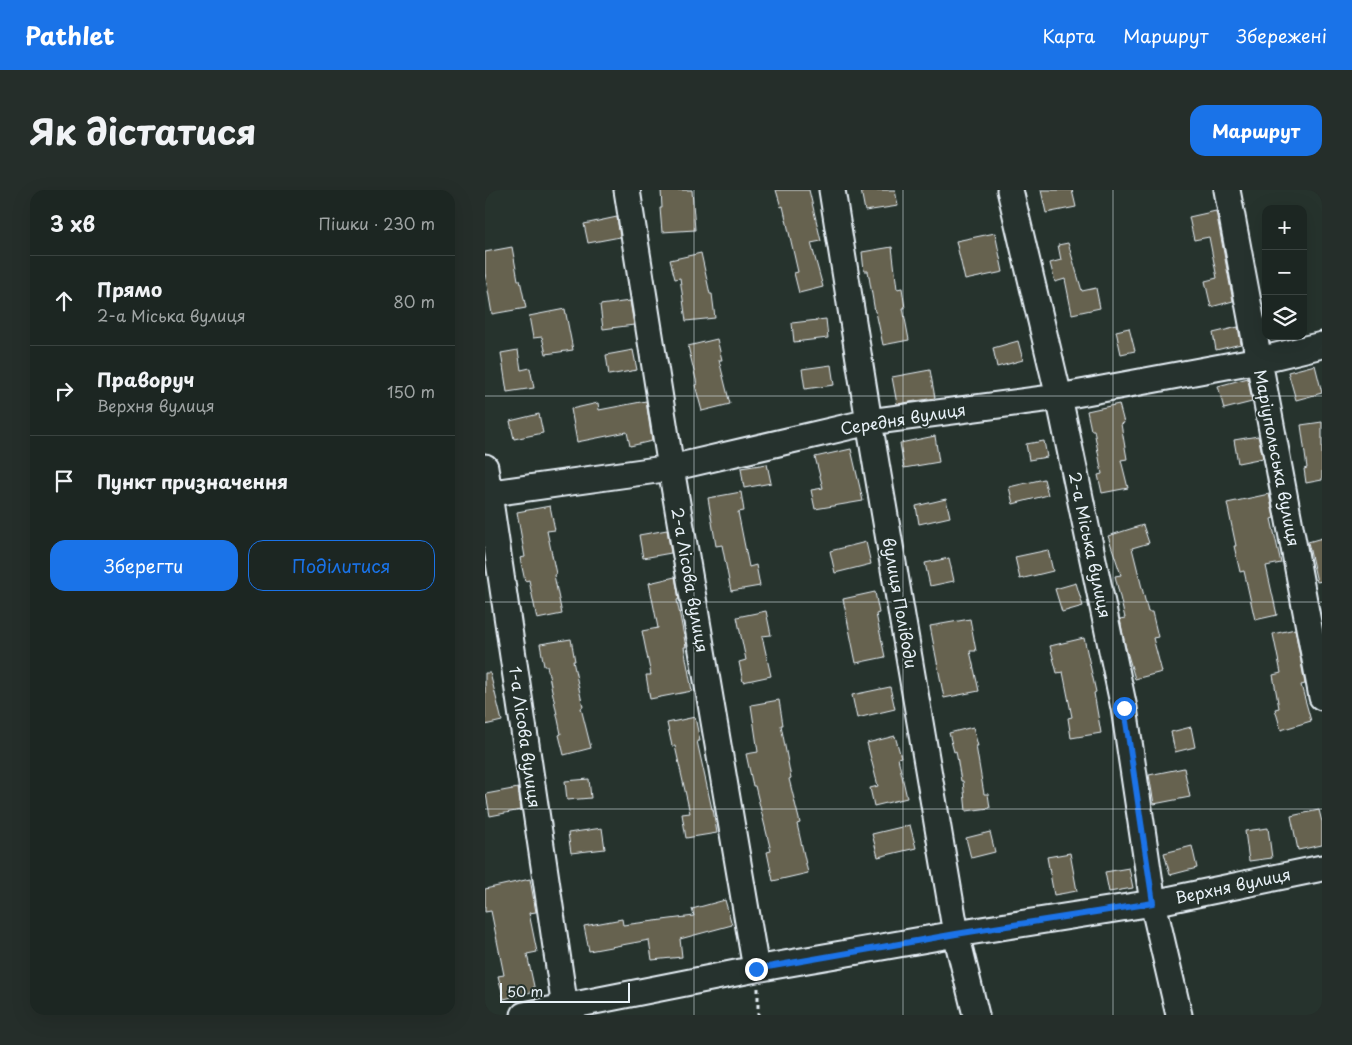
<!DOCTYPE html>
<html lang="uk">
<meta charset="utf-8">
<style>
:root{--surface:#1c2622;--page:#252e2a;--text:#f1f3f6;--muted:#a0a5a5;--line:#3a4340;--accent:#1a73e8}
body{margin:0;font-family:"Playpen Sans",sans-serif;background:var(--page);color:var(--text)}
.controls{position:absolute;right:15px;top:15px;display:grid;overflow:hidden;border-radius:10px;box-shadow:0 5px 20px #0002}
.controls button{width:45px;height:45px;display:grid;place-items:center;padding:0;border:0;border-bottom:1px solid var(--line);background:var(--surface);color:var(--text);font:25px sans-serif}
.scale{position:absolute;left:15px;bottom:12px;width:130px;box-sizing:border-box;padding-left:5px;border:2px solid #e8f1f8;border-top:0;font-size:14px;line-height:18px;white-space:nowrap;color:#e8f1f8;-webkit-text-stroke:4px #26332d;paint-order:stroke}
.stop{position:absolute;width:15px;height:15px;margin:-11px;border:4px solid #1a73e8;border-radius:50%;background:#fff}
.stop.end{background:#1a73e8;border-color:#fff;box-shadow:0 1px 5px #0008}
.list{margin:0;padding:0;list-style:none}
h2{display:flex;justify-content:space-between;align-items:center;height:65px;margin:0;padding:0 20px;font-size:21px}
h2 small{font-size:16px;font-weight:400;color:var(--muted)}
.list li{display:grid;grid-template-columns:32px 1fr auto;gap:15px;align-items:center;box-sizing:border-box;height:90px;padding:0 20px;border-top:1px solid var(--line)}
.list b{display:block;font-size:19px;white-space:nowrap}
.list p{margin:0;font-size:16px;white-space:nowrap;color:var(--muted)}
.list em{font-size:16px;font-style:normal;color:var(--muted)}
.actions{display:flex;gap:10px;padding:15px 20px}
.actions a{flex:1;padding:11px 0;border:1px solid var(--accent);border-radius:15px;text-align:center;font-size:18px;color:var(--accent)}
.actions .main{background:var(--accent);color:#fff}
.icon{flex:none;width:28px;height:28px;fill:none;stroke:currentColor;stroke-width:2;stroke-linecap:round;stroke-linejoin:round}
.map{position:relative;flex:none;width:837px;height:825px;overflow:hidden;border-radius:15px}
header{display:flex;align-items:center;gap:30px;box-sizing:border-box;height:70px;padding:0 25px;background:var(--accent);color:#fff}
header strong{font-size:24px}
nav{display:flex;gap:28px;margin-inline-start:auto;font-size:18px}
.intro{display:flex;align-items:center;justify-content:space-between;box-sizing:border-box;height:120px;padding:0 30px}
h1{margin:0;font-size:35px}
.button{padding:12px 22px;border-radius:15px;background:var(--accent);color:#fff;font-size:18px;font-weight:700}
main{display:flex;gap:30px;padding:0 30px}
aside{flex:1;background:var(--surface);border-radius:15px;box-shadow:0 5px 20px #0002}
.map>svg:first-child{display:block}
</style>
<header>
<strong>Pathlet</strong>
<nav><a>Карта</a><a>Маршрут</a><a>Збережені</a></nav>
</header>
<div class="intro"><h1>Як дістатися</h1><a class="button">Маршрут</a></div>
<main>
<aside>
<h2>3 хв<small>Пішки · 230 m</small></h2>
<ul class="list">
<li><svg class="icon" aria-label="ahead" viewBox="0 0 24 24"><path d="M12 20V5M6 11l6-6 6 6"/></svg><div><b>Прямо</b><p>2-а Міська вулиця</p></div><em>80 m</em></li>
<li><svg class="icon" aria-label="right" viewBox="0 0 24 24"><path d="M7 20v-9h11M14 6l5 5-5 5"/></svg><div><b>Праворуч</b><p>Верхня вулиця</p></div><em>150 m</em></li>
<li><svg class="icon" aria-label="arrive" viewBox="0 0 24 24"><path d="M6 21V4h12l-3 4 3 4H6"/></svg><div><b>Пункт призначення</b></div></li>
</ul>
<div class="actions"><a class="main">Зберегти</a><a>Поділитися</a></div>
</aside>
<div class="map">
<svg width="837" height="825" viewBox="0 0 837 825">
<rect width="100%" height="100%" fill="#26332d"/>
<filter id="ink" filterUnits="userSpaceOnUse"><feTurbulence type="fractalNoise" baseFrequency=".02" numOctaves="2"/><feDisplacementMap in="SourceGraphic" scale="10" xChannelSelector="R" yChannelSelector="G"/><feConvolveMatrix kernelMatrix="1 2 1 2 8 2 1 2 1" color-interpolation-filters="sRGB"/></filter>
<g filter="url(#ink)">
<path fill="#666250" stroke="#e8f1f8" d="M176,0h31l3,40 -33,2 -2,-24h2z
M291,0h33l12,51 -10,2 12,44 -24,6 -5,-20 4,-1 -15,-66 -2,1z
M376,0h34l3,16 -33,5z
M556,0h31l4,17 -30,6z
M731,21l17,90 -22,6 -6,-26 12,-3 -8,-41 -15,3 -5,-23z
M132,27l3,20 -32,6 -4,-19z
M510,43l8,39 -38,8 -9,-39z
M583,53l14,48 14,-3 4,20 -28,6 -7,-35 -10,3 -5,-19 11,-3 -3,-15z
M27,57l6,33h2l6,28 -34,6 -7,-41v-21z
M407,57l5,42 5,-1 3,20h-2l6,32 -26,5 -7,-33h-1l-7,-41h-4l-2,-19z
M216,63l9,41h2l3,24 -29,3 -6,-43 -5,1 -5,-19z
M145,111l4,24 -31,4 -3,-24z
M80,119l8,41 -27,4 -4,-17 -9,1 -4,-22z
M341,129l2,19 -34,4 -2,-19z
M753,137l3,17 -25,6 -3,-17z
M644,138l6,23 -14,3 -5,-23z
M232,149l5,21h-3l11,44 -28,7 -7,-26 2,-1 -9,-38z
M533,151l5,19 -26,7 -4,-19z
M33,160l3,20 9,-2 4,20 -27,4 -6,-39z
M148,160l4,20 -28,5 -3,-20z
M346,175l3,20 -29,4 -3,-20z
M830,175l7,28 -26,7 -8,-28z
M445,180l5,28 -38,6 -5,-27z
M763,188l4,24 -28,7 -6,-23z
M161,211l6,40 -22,5 -3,-14 -50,10 -6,-33 27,-6 1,7z
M634,214l5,19 -3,1 6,35 -6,1 7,28 -26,5 -4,-18 4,-1 -8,-44h-3l-4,-19z
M54,224l4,19 -29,6 -4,-18z
M837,232v58l-16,3 -2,-14 3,-1 -6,-43z
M450,246l4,26 -35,6 -4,-25z
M773,246l5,22 -25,5 -4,-23z
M559,251l3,16 -18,3 -3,-16z
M366,259l12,52 -48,8 -4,-19 12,-2 -8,-31z
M282,274l4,19 -27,5 -3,-20z
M559,289l4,16 -35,9 -4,-17z
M256,302l3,19 -6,1 11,55 7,-2 4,21 -29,5 -9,-46 -6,1 -8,-48z
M784,304l5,24 -3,1 10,44 -15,3 11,49 -22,5 -11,-49 -4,1 -6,-26h2l-9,-43z
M461,309l4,18 -31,7 -3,-18z
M65,316l5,24 -8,1 9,43 -2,1 8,39 -25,5 -8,-39 -4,1 -5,-23 5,-1 -8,-45z
M658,335l6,18 -17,5 16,64h4l6,25 -5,1 9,34 -27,7 -10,-34 -5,-26 5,-1 -10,-42 6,-1 -13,-39z
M182,340l4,23 -28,5 -4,-23z
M837,348v43l-5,1 -9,-40z
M381,352l5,22 -36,9 -5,-22z
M563,360l5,21 -33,8 -5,-22z
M464,368l5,23 -24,5 -5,-23z
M190,387l4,22 -2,1 9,47h-2l8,44 -42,8 -4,-24h5l-9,-44 16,-3 -9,-45z
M591,393l7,23 -21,6 -7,-23z
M390,402l4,21 -3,1 9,43 -29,6 -13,-64z
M281,421l5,24 -9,1 9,40 -28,6 -4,-20 7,-2 -9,-43z
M485,429l6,32h-6l9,40 -35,7 -14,-72z
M810,439l10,55 -4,1 10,36 -30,9 -6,-21 4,-1 -6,-33 8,-2 -8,-39z
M599,448l12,54 -2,1 7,40 -30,5 -3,-20 4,-1 -9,-45 -6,1 -7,-27z
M86,449l4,22h-2l10,46 -2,1 10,40 -27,7 -5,-20 2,-1 -14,-68h-3l-4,-22z
M0,483h5l12,48 -17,4z
M405,497l5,22 -38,9 -5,-23z
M294,510l4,25h-2l10,53 -2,1 11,44 -3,1 11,49 -35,8 -6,-29 4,-1 -16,-65h-2l-7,-32 12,-2 -7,-47z
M210,527l5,24h-3l15,68h1l4,24 -31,5 -4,-24 8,-1 -15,-67h-3l-5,-23z
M488,537l5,19h-2l8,48h4l2,14 -24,3 -3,-30h-2l-5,-30 -2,1 -5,-19z
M706,537l4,20 -20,5 -4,-20z
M410,546l6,21 -3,1 9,40 -33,8 -4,-18 8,-2 -11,-43z
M699,578l6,29 -36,7 -5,-29z
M104,589l2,19 -24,2 -2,-19z
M33,598l3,22 -31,6 -4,-22z
M834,620l3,12v23l-24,5 -7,-34z
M425,635l6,23 -38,9 -6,-23z
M117,638l3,21 -34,4 -3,-20z
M783,638l4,30 -23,3 -4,-30z
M505,642l5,20 -24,6 -5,-20z
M707,656l5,22 -27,7 -6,-22z
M585,663l7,38 -23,4 -7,-38z
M644,678l4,20 -24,4 -4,-20z
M45,689l6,33 -7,1 8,39 -10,2 8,37 -31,8 -6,-23 6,-1 -13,-64 -6,1v-23z
M240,710l7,25 -52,14 2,18 -30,3 -3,-20 -60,11 -5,-25 38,-7 1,6 71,-9 -2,-7z"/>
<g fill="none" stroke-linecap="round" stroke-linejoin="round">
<g stroke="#e8f1f8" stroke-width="29">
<path id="minor" d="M142,0l44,278 85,501
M347,0l37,232 87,512 20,81
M525,0l49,207 65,311 29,195 26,112
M742,0l95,507
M0,277l80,541
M0,304l186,-26 198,-46 190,-25 200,-37 63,-15
M39,825l232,-46 200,-35 197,-31 169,-35"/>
</g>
<path stroke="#e8f1f8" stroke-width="3" stroke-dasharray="4 4" stroke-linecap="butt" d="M273,798v27"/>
<use href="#minor" stroke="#26332d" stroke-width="25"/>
</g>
</g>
<g fill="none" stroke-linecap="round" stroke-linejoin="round" filter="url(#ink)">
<path stroke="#1a73e8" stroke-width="6" d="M271,779l200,-35 197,-31 -29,-195"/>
</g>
<path fill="none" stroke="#e8f1f8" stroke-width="1" stroke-opacity="0.55" d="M209,0v825M418,0v825M628,0v825M0,206h837M0,412h837M0,619h837"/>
<g text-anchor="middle" stroke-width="4" stroke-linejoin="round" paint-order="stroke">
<g font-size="16" fill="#e8f1f8" stroke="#26332d">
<text transform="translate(418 229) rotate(-9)" y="6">Середня вулиця</text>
<text transform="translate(792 268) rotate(79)" y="6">Маріупольська вулиця</text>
<text transform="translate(605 355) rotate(78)" y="6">2-а Міська вулиця</text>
<text transform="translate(205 390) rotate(80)" y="6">2-а Лісова вулиця</text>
<text transform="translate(415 413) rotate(80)" y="6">вулиця Поліводи</text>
<text transform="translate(40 547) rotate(82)" y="6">1-а Лісова вулиця</text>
<text transform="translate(748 696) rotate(-12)" y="6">Верхня вулиця</text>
</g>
</g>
</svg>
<div class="controls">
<button>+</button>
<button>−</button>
<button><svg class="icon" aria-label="layers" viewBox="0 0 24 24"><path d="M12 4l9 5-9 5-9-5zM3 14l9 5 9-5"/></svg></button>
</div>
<div class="scale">50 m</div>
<div class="stop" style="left:639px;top:518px"></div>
<div class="stop end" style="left:271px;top:779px"></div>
</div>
</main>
